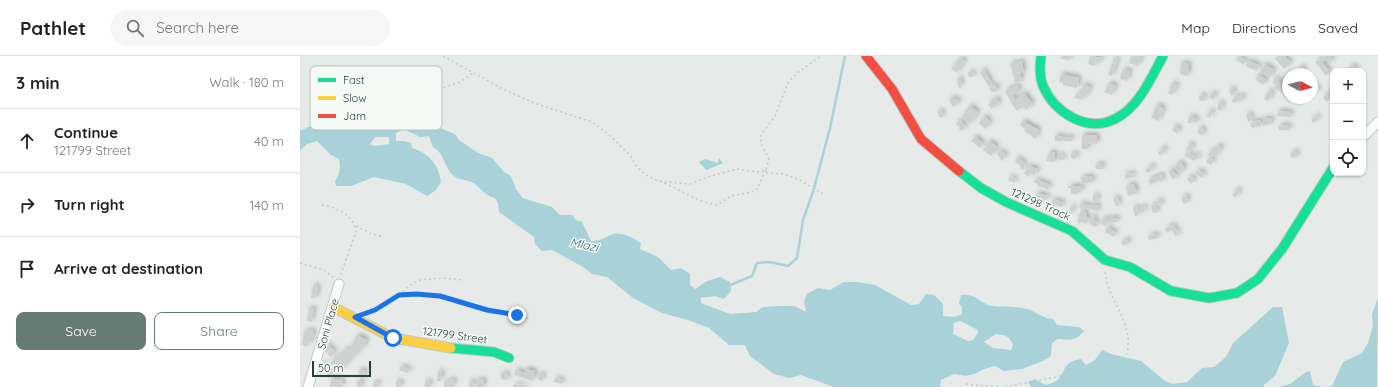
<!DOCTYPE html>
<meta charset="utf-8">
<style>
:root{--surface:#fff;--page:#f6f6f6;--text:#222;--muted:#767676;--line:#e0e0e0;--accent:#677b75}
body{margin:0;font-family:Quicksand,sans-serif;background:var(--page);color:var(--text)}
.controls{position:absolute;right:12px;top:12px;display:grid;overflow:hidden;border-radius:8px;box-shadow:0 1px 3px #0004}
.controls button{width:36px;height:36px;display:grid;place-items:center;padding:0;border:0;border-bottom:1px solid var(--line);background:var(--surface);color:var(--text);font:20px sans-serif}
.compass{position:absolute;left:982px;top:12px;width:36px;height:36px;border-radius:50%;background:var(--surface);box-shadow:0 1px 3px #0004;rotate:97deg}
.scale{position:absolute;left:12px;bottom:10px;width:59px;box-sizing:border-box;padding-left:4px;border:2px solid #233f37;border-top:0;font-size:11px;line-height:14px;white-space:nowrap;color:#233f37;-webkit-text-stroke:3px #f5faf7;paint-order:stroke}
.stop{position:absolute;width:12px;height:12px;margin:-9px;border:3px solid #1a73e8;border-radius:50%;background:#fff}
.stop.end{background:#1a73e8;border-color:#fff;box-shadow:0 1px 4px #0008}
.list{margin:0;padding:0;list-style:none}
h2{display:flex;justify-content:space-between;align-items:center;height:52px;margin:0;padding:0 16px;font-size:17px}
h2 small{font-size:13px;font-weight:400;color:var(--muted)}
.list li{display:grid;grid-template-columns:26px 1fr auto;gap:12px;align-items:center;box-sizing:border-box;height:64px;padding:0 16px;border-top:1px solid var(--line)}
.list b{display:block;font-size:15px;white-space:nowrap}
.list p{margin:0;font-size:13px;white-space:nowrap;color:var(--muted)}
.list em{font-size:13px;font-style:normal;color:var(--muted)}
.actions{display:flex;gap:8px;padding:12px 16px}
.actions a{flex:1;padding:9px 0;border:1px solid var(--accent);border-radius:8px;text-align:center;font-size:14px;color:var(--accent)}
.actions .main{background:var(--accent);color:#fff}
.icon{flex:none;width:22px;height:22px;fill:none;stroke:currentColor;stroke-width:2;stroke-linecap:round;stroke-linejoin:round}
.map{position:relative;flex:none;width:1078px;height:331px;overflow:hidden}
header{display:flex;align-items:center;gap:24px;box-sizing:border-box;height:56px;padding:0 20px;background:var(--surface);border-bottom:1px solid var(--line)}
header strong{font-size:19px}
nav{display:flex;gap:22px;margin-inline-start:auto;font-size:14px}
.search{width:280px;height:36px;background:var(--page);display:flex;align-items:center;gap:10px;box-sizing:border-box;padding:0 14px;border-radius:22px;color:var(--muted);font-size:15px}
main{display:flex}
aside{flex:1;background:var(--surface)}
.map>svg:first-child{display:block}
</style>
<header>
<strong>Pathlet</strong>
<div class="search"><svg class="icon" aria-label="search" viewBox="0 0 24 24"><circle cx="10" cy="10" r="6"/><path d="M15 15l6 6"/></svg>Search here</div>
<nav><a>Map</a><a>Directions</a><a>Saved</a></nav>
</header>
<main>
<aside>
<h2>3 min<small>Walk · 180 m</small></h2>
<ul class="list">
<li><svg class="icon" aria-label="ahead" viewBox="0 0 24 24"><path d="M12 20V5M6 11l6-6 6 6"/></svg><div><b>Continue</b><p>121799 Street</p></div><em>40 m</em></li>
<li><svg class="icon" aria-label="right" viewBox="0 0 24 24"><path d="M7 20v-9h11M14 6l5 5-5 5"/></svg><div><b>Turn right</b></div><em>140 m</em></li>
<li><svg class="icon" aria-label="arrive" viewBox="0 0 24 24"><path d="M6 21V4h12l-3 4 3 4H6"/></svg><div><b>Arrive at destination</b></div></li>
</ul>
<div class="actions"><a class="main">Save</a><a>Share</a></div>
</aside>
<div class="map">
<svg width="1078" height="331" viewBox="0 0 1078 331">
<defs>
<filter id="shadow"><feDropShadow dx="2.5" dy="-2.5" stdDeviation="2" flood-color="#0004"/></filter>
</defs>
<rect width="100%" height="100%" fill="#e6ebe9"/>
<path fill="#a8d2d8" fill-rule="evenodd" d="M103,46l20,9 2,7 5,6 25,10 4,6 19,13 14,5 12,14 7,4 5,13 7,9 29,9 8,8h12l4,5 6,2 9,19c13,-1 12,-3 22,-7 9,-2 20,4 28,9l-1,6 18,8 13,13 10,-2 9,6v11l5,4 12,-8 13,-4 10,5 1,9 -7,8 -9,-3 -14,2v5l29,11 26,-2 7,-5 17,-1h14l12,6 -2,-10 3,-8 11,-6 12,2 14,-8h13l18,3 36,20 8,-1 7,-10 8,1 9,9v12l11,1 8,-3v-7l-3,-3 2,-9c16,-2 20,10 32,11 11,1 23,0 34,3 10,3 15,9 26,10l4,6 22,2 5,4c-8,10 -15,9 -26,8l-6,4 -1,13 -8,5 -21,8 -18,2 -9,-5 -11,3 -7,4 -11,3 -12,-2 -13,6 -1,6 4,1h-110l-33,-12 -12,3 -15,-4 -24,-18 -5,-11h-16l-20,-17 -21,-8 -26,-7 -29,-15 -26,-21 -15,-3 -9,-7 -31,-17 -10,1 -7,-7 -1,-7 -35,-25 -1,-9 -3,-5c-9,-2 -13,-8 -20,-14 -8,-6 -18,-2 -25,-12 -6,-8 -7,-20 -17,-25l-4,-11 -9,1 -16,-8 -8,4v8h8l7,2 1,5c17,5 27,17 29,34l-6,9 -8,5 -21,-12 -32,-7 -23,9h-15l-1,-5c5,-8 6,-13 4,-22l-8,-4 -14,-14 -10,3 -7,7v-20l42,-20 23,-4 6,2 14,-1zM75,81h14v7l-14,2 -5,-2zM660,265l18,9v3l-5,7 -5,1 -15,-7 1,-11zM696,278c9,1 14,2 17,11l-2,5 -18,-2 -9,-6z
M419,102l4,5 -17,7 -7,-8 6,-3 13,4z
M1078,242l-1,89h-54l9,-1 11,-24 19,-9 6,-10 5,-17 -1,-12z
M973,251h9l7,36 -14,33 -11,9v2h-233l-3,-5 7,-3 11,6c3,-1 7,-2 10,-4 11,-7 4,-19 25,-22l5,6 9,-5 7,-10 9,4 30,7 24,20 8,3 14,-2 15,-14 12,-1 12,-10 7,-14z
M1010,315l3,14 9,2h-43l11,-3 16,-12z"/>
<g fill="none" stroke-linecap="round" stroke-linejoin="round">
<path stroke="#a8d2d8" stroke-width="2.5" d="M428,230l24,-10 5,-13 13,-1 18,4 9,-8 6,-38 10,-28 17,-64 15,-72"/>
</g>
<path fill="#cdd2d0" filter="url(#shadow)" d="M762,0h9l-1,4 -9,-1z
M790,0l12,2 -2,5 -4,-1 -1,4 -7,-2z
M831,0l11,1 -5,9 -8,-3z
M938,0l8,4 -2,5 -8,-5z
M978,0h7l6,7 -7,6 -9,-10z
M1024,0h6l3,4 -3,3 -4,-4 -4,3 8,10 -4,4 -11,-14z
M661,2l4,3 -8,12 -6,-4z
M814,2l4,1 -6,17 -4,-1z
M722,5l2,12h-4l2,8 -7,1 -5,-18z
M948,5l11,4 -2,6 -11,-5z
M881,7l8,1 -1,12 -8,-2z
M964,8l10,6 -4,7 -10,-5z
M1051,9l8,5 -1,1h-11z
M1002,10l3,3 -5,5 -3,-3z
M683,13l9,15 -3,3 -9,-15z
M823,13l7,2 -3,10 -7,-2z
M668,16h5l1,4 -5,1z
M761,18l18,4 -1,8 -2,2 -13,-3v-2l-4,-1z
M958,19l9,5 -4,5 -8,-5z
M975,21l4,2 -2,3 4,1 -1,3 4,2 -1,4 -9,-3 2,-4 -3,-2z
M657,22h4v10l-3,-1z
M1012,26l7,8 -3,3 -4,-4z
M809,27l7,3 -4,9 -8,-3z
M872,27l5,2 -5,10 -4,-2z
M784,28l7,4 -6,9 -6,-4z
M695,29l3,5 -5,3 -4,-5z
M717,29l3,6 -8,4 3,5 -4,2 -6,-11z
M1033,29v8l-6,9 -4,-4z
M933,32l2,6 -4,2 -2,-7z
M969,34l4,3 -5,8 -4,-2z
M724,37l9,11 -7,6 -3,-4 -6,5 -6,-8z
M912,37l4,2 -3,5 -4,-3z
M776,38l8,2 -2,4 -7,-2z
M899 42a3 3 0 1 1 6 0a3 3 0 1 1-6 0Z
M942,39l2,4 -11,4 -1,-4z
M652,41l2,3 2,-2 3,4 -6,5 -4,-7z
M696,42l4,5 -9,6 -3,-5z
M919,46l4,1 -2,8 -4,-1z
M857,49l7,4 -6,12 -7,-3z
M670,50l8,6 -8,12 -8,-8z
M641,54l3,6 -4,2 -3,-7z
M910,54l3,2 -3,6 -4,-2z
M978,55l13,1v5l-14,-1z
M950,57l2,7 -4,2 -2,-8z
M1017,59l2,3 -6,5 -2,-3z
M684,60l7,6 -6,7 -6,-6z
M890,60l8,4 -2,3 -4,-2 -1,3 -4,-2z
M971,62l1,5 -9,3v-7z
M659,64l7,6 -5,5 -2,-1 1,-2 -4,-4z
M960,64l2,5 -10,3 -2,-5z
M723,65l16,9 -3,9 -12,-8 1,-2 -5,-4z
M989,69v5h-10v-4z
M875,70l5,4 -3,4 -5,-4z
M900,71l4,3 -1,6 -6,-3z
M782,79h15v9l-9,-1v6h-6z
M755,80h8v5h-8z
M675,81l8,6 -3,5 -9,-7z
M764,81h8v4h-8z
M690,85l7,6 -6,9 -8,-6z
M890,87l4,3 -5,6 -3,-3z
M918,89l4,3 -6,8 -2,-2 -2,3 -4,-2 2,-4 2,1z
M863,91l3,2 -5,7 -3,-3z
M699,94l7,5 -4,6 -5,-7z
M996,95l2,5 -6,2 -2,-5z
M750,96h5v10l-9,-1z
M886,96l8,5 3,-3 3,2 -6,5 -10,-6z
M771,97l6,1 -1,5 -5,-1z
M758,99l6,1v4l-7,-1z
M909,101l5,3 -3,5 -5,-3z
M717,102l8,5 -2,7 -3,-2 1,-2 -6,-4z
M881,106l4,7 -6,4 -5,-7z
M803,108v5h-7l-1,-4z
M852,109l2,3 -6,5 -3,-3z
M729,110l9,3 -4,7 -4,-3 -1,4 -5,-3z
M871,113l7,7 -5,4 -5,-8z
M898,114l7,4 -3,4 -7,-5z
M833,117l1,4 -9,2v-5z
M862,118l1,7 -3,1 -1,-2 -9,5 -2,-5z
M710,120l6,4 -2,3 -6,-3z
M792,120l1,6 -11,2 -1,-7z
M891,120l4,4 -4,4 -4,-5z
M735,123l15,6 -2,5 -5,-3 -6,-1 1,-2 -4,-2z
M834,128l3,9 -9,3 -2,-10z
M768,130h14v5h-4v3h-7v-6h-3z
M937,133l3,3 -5,6 -3,-3z
M737,137l11,3 -1,4 -5,-1v3l-7,-2z
M793,139l5,1 -1,6 -4,-1z
M886,139l3,6 -5,3 -3,-6z
M817,141l3,8 -4,1 -3,-8z
M753,143l11,4 -2,4 -7,-3 -1,4 -4,-1z
M861,144l1,4 -5,2 -1,-5z
M781,147l9,3 -1,4 -10,-2z
M855,148l3,8 -5,1 -2,-8z
M791,149l8,1 -1,6 -8,-3z
M771,150l3,1 -2,7 -3,-1z
M836,150l3,9 -4,1 -2,-9z
M845,150l1,5 -7,1v-4z
M781,154l6,3 -1,4 3,1 -2,6 -6,-2 -1,2 -3,-2z
M792,159l3,2 -1,4 4,1 -2,5 -6,-3z
M803,162l5,1 -2,7 -5,-2z
M809,162h9v4l-9,1z
M873,169l6,10 -4,1 -3,-6 -5,3 -2,-4z
M807,171l9,6 -2,4 -9,-5z
M857,178l1,4 -9,2 -1,-4z
M827,183l2,4 -6,3 -2,-4z
M13,229l5,1 -2,12h-5z
M9,252h5l-2,14 -5,-1z
M7,274l7,1 -1,7h-2l-1,6 -3,-1v3l-5,-1 2,-13 3,1z
M57,279l10,5 -2,5 -25,25 -10,-7 18,-15 1,2z
M28,288l3,3 -4,6 -3,-3z
M32,292l3,3 -4,6 -4,-3z
M23,307l3,3 -4,6 -4,-2z
M101,310l9,4 -2,3 -9,-3z
M225,313l10,2 -2,10 -19,-6 2,-5 9,3z
M34,314l3,4 -9,4 -2,-4z
M59,314h6l-1,7h-6z
M138,315l4,1 -1,9h-4z
M201,317l7,1 -1,6 -6,-1z
M239,318l5,1 -2,6 -4,-2z
M255,322l8,2 -1,4 -8,-2z
M31,323l12,1 -1,7h-12z
M149,323l5,1 -1,7h-9v-5l5,1z
M178,323l6,1v7h-8z
M57,325h5v6h-5z
M96,325l5,1v5h-5z
M125,325l5,1v5h-5z
M169,325l5,1v5h-5z
M74,326h5l-1,5h-5z
M214,328l13,2v1h-13z"/>
<g fill="none" stroke-linecap="round" stroke-linejoin="round">
<g stroke="#c3c8c6" stroke-width="11">
<path id="street" d="M1063,81l15,-15
M8,331l31,-103"/>
</g>
<g stroke="#c1c9c6" stroke-width="11">
<path id="fast" d="M741,0c-1,10 -2,20 2,30 12,27 44,47 72,33 24,-12 36,-41 48,-63
M659,115l22,17 25,14 66,29 33,29 25,7 41,24 38,7 28,-5 21,-14 24,-30 51,-81
M151,292l43,4 15,6"/>
</g>
<g stroke="#c1c9c6" stroke-width="11">
<path id="slow" d="M33,251l60,31 58,10"/>
</g>
<g stroke="#c1c9c6" stroke-width="11">
<path id="jam" d="M566,0l26,33 29,50 38,32"/>
</g>
<path stroke="#c2cbc7" stroke-width="1.5" stroke-dasharray="2 3" stroke-linecap="butt" d="M143,0l58,32 33,15 58,19 15,11 23,22 7,12 9,8 12,6 32,3 21,-8 26,-7 21,3 8,-2 3,-11 -8,-15v-9l14,-19 13,-33 9,-10 24,-17
M130,26l13,6 17,-6 13,-9
M466,117l18,1 16,6 23,14
M360,125c19,8 37,21 57,24l14,-9 25,-5 10,-21
M22,149c16,3 32,10 34,27l-16,44
M56,170l16,8 12,3
M0,207l24,7 10,8
M99,239c38,-4 54,8 88,15 15,4 29,5 43,9
M69,257l22,-12 21,-17 8,-4 21,-2 23,2
M666,328l34,3
M705,331l118,-23c18,-39 -17,-61 -18,-94"/>
<use href="#street" stroke="#fbfcfc" stroke-width="9"/>
<use href="#fast" stroke="#16e098" stroke-width="9"/>
<use href="#slow" stroke="#ffcf43" stroke-width="9"/>
<use href="#jam" stroke="#f24e42" stroke-width="9"/>
</g>
<g fill="none" stroke-linecap="round" stroke-linejoin="round">
<path stroke="#1a73e8" stroke-width="5" d="M93,282l-38,-21 20,-7 24,-15 17,-1 24,2 47,14 30,5"/>
</g>
<g text-anchor="middle" stroke-width="3" stroke-linejoin="round" paint-order="stroke">
<g font-size="11" fill="#233f37" stroke="#f5faf7">
<text transform="translate(741 148) rotate(24)" y="4">121298 Track</text>
<text transform="translate(28 268) rotate(-74)" y="4">Soni Place</text>
<text transform="translate(155 279) rotate(8)" y="4">121799 Street</text>
</g>
<g font-size="12" font-style="italic" fill="#1d6d7b" stroke="#f5faf7">
<text transform="translate(284 189) rotate(12)" y="4">Mlazi</text>
</g>
</g>
<rect x="10" y="10" width="132" height="64" rx="6" fill="#f5faf7" stroke="#b6c2bd" stroke-width="1"/>
<rect x="18" y="22" width="18" height="4" fill="#16e098"/>
<rect x="18" y="40" width="18" height="4" fill="#ffcf43"/>
<rect x="18" y="58" width="18" height="4" fill="#f24e42"/>
<g font-size="11" fill="#233f37">
<text x="43" y="28">Fast</text>
<text x="43" y="46">Slow</text>
<text x="43" y="64">Jam</text>
</g>
</svg>
<div class="controls">
<button>+</button>
<button>−</button>
<button><svg class="icon" aria-label="locate" viewBox="0 0 24 24"><circle cx="12" cy="12" r="6"/><path d="M12 2v4M12 18v4M2 12h4M18 12h4"/></svg></button>
</div>
<svg class="compass" viewBox="-18 -18 36 36"><path d="M0-13l5 13h-10z" fill="#e53935"/><path d="M0 13l5-13h-10z" fill="#767676"/></svg>
<div class="scale">50 m</div>
<div class="stop" style="left:93px;top:282px"></div>
<div class="stop end" style="left:217px;top:259px"></div>
</div>
</main>
